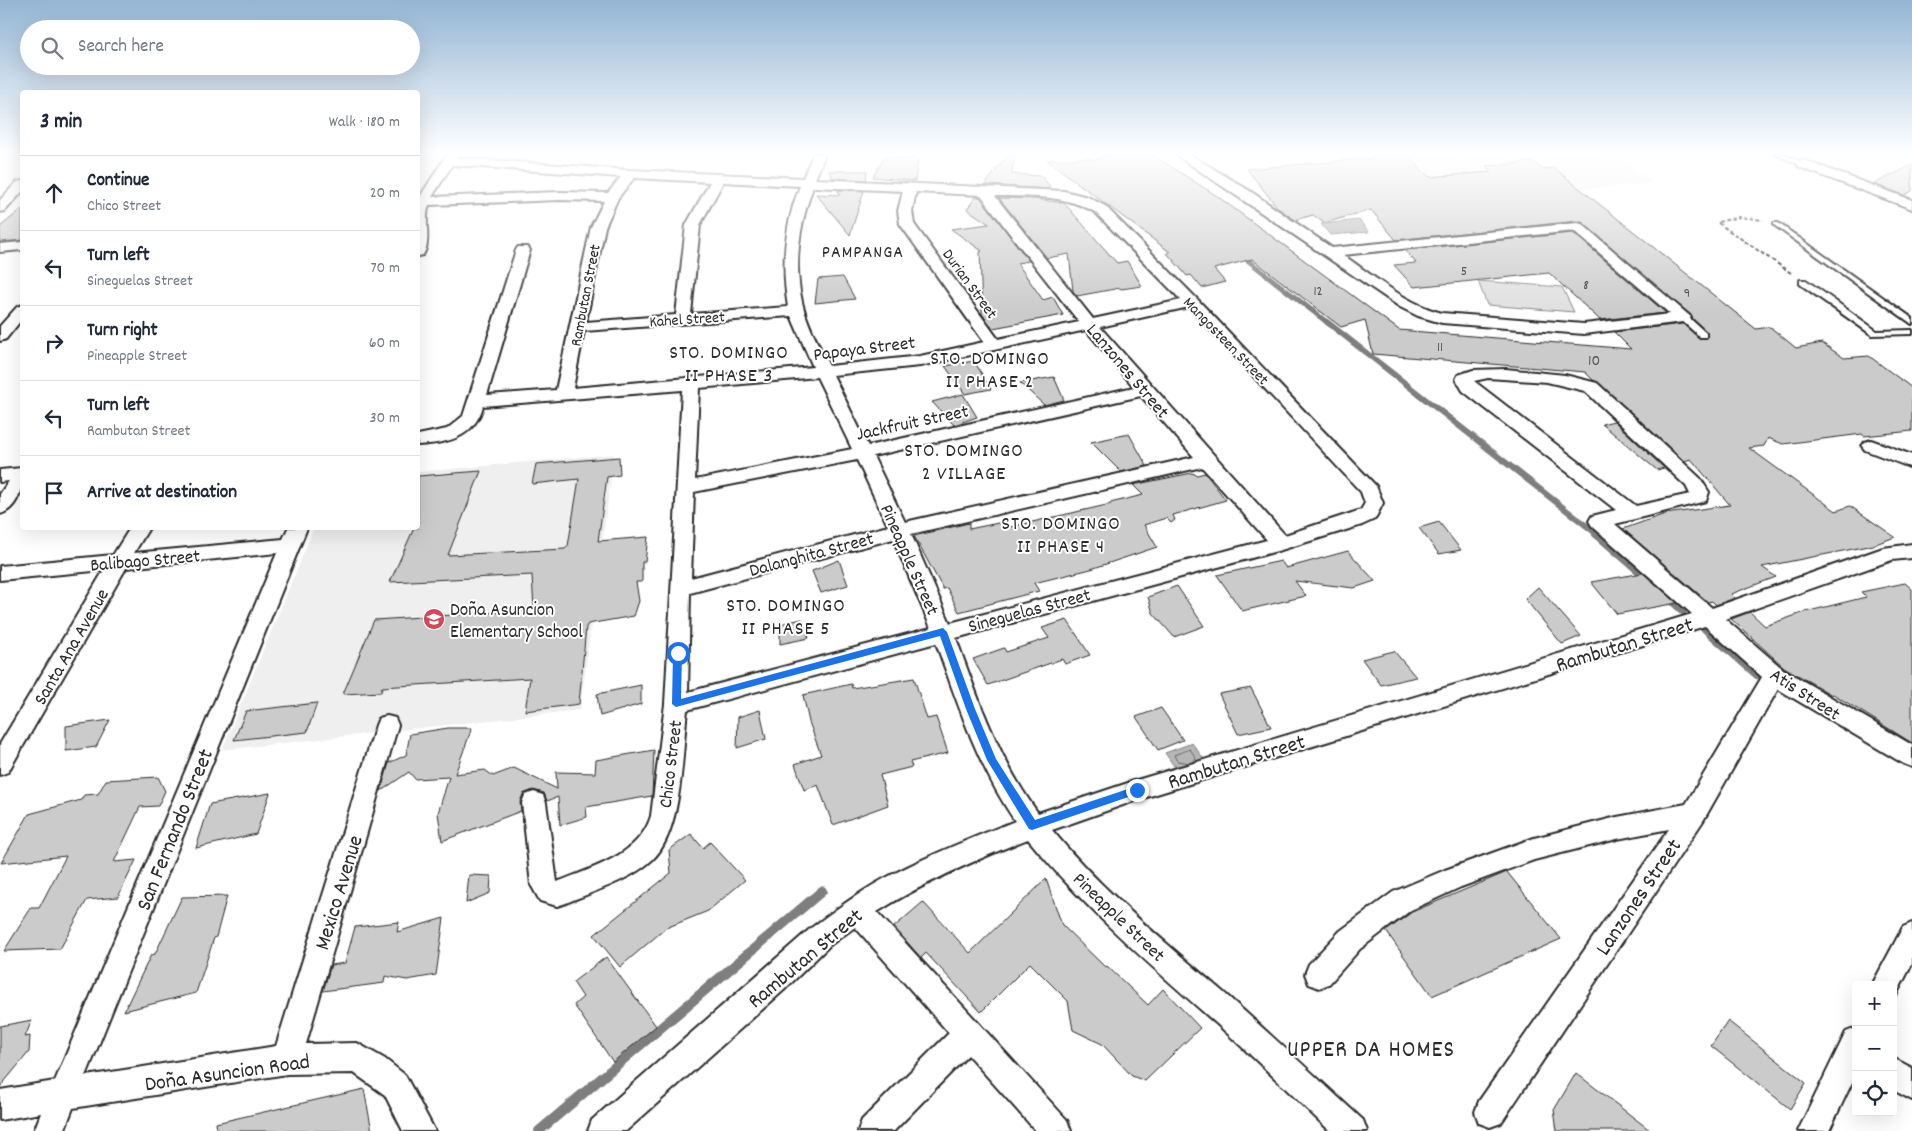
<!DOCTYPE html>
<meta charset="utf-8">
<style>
:root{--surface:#fff;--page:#f2f2f3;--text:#1f2937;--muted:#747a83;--line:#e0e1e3}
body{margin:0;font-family:Dekko,sans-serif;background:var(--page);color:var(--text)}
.controls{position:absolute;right:15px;bottom:15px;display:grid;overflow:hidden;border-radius:5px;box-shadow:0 5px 20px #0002}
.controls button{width:45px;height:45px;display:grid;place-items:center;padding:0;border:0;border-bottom:1px solid var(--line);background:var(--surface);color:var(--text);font:25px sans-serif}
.stop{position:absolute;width:15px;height:15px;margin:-11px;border:4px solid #1a73e8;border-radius:50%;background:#fff}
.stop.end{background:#1a73e8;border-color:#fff;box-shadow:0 1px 5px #0008}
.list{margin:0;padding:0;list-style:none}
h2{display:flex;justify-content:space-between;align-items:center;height:65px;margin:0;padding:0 20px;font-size:21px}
h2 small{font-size:16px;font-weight:400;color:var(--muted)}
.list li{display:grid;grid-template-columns:32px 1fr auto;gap:15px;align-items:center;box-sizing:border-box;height:75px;padding:0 20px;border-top:1px solid var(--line)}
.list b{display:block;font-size:19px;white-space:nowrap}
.list p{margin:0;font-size:16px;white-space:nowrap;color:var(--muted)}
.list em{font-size:16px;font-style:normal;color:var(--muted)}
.icon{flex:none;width:28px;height:28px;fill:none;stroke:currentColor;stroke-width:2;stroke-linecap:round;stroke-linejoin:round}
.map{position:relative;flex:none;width:1912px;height:1131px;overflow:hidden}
.search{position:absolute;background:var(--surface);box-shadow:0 5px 20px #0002;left:20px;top:20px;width:400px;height:55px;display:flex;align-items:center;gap:12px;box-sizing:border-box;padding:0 18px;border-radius:28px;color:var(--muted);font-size:19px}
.panel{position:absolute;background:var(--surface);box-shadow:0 5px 20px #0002;left:20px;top:90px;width:400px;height:440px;border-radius:5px}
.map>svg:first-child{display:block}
</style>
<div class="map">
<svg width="1912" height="1131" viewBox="0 0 1912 1131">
<rect width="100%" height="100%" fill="#fff"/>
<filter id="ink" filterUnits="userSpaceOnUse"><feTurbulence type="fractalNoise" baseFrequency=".02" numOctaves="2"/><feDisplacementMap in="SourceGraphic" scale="10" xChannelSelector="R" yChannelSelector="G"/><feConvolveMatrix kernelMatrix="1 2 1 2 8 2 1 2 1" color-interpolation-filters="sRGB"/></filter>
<g filter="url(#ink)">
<path fill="#efefef" d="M1368,154h245l40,29 -238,21z
M614,454l-34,256 -358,40 92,-222h104v-56z"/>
<path fill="#e0e0e0" stroke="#868686" d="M1478,281l84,6 12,25 -87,-7z"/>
<path fill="#b6b6b6" stroke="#7e7e7e" d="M1359,220l10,12 -39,3 -9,-11z
M1192,743l14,19 -17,7 -5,-3h-10l-9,-13z"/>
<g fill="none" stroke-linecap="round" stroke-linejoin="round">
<path stroke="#636363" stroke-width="1" d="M1190,763l-13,-2 -3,-6 16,-6 6,9 -4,4"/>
<path stroke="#7e7e7e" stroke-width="5" d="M1103,154l12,8
M1241,255l87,68"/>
<path stroke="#7e7e7e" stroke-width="6" d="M1327,322l271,213"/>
<path stroke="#7e7e7e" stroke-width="8" d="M1596,534l52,45
M1668,597l15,14
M1705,629l52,46"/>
<path stroke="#7e7e7e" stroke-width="10" d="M539,1131l283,-240"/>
</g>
<path fill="#cbcbcb" stroke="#2b2b2b" d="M1008,154h8l-5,20 30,2 11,13 -67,-4z
M1119,154h32l66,42 182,134 232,19 -17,-17 69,-8 16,14h8v-6l-15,-14v-2l-110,-94 -5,-1 -181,19 -25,-30 -47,13 -11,-8 -18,5 -17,-12 -31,-39 128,-11 -4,-4h35l23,23 63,-5 -6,-6 48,-4 8,7 12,-1 202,161 14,-2 26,21 26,-5 22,15 25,-2 43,32v43l-48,5 -2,-2 -79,10 -15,-6 -4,8 -15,2 87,63 14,-5 45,31 -22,8 -111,22 14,10 -45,17 4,4 -19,7 -4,-4 -4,1 -85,-73 42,-15 65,-9 -39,-46 -7,2 -86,-79 -5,-2 -8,-8 -212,-18 -8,-34 -24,7 -89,-68 -38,10 11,13 -23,6 -11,-13 -4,1 -20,-23 3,-1 -123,-92 45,-2 1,2z
M884,157l34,2 -3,22 -42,-4z
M1912,165v26l-8,4 -30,-11z
M829,171h38l-1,9 -33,-2z
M838,190l26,1 -14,44 -34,-41 24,1z
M976,197h4l49,64 -12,2 26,37 10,-3 10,18 -70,13 -11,-14 -2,-62 2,-1 -31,-22 38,-5 -22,-15z
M999,198l35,1 30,4 53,60 10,-2 15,25 -21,3 -1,-1 -43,8 -4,-5 -4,-37 -22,4z
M22,209v31l-22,2v-15z
M1573,233l93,80 -66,7 -51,-47 -135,14 -20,-22 22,-2 -11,-13z
M843,277l12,22 -40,4 3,-24z
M974,361l17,28 -26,5 -20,-28z
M1054,377l10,23 -20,5 -24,-22z
M963,394l14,23 -20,7 -3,1 -22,-23z
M1614,421l50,47 -7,2 -55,-46z
M1129,434l18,32 -26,6 -30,-30z
M619,457l1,18 -13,2 -9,64 50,-4 -3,25h-3v20h-6l3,19 -5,15 -46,8 -2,3 -7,77 -54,7 5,-33 -148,9 -1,5 -38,2 31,-74 160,-10 -2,-35 -142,7 24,-54h4v-52l63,-5 -33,84 117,-6 3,-3 11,-67 -47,5 4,-20z
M1192,473l5,2 8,-2 21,27 -53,15 2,5 -4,3 -5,-5 -22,7 13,22 -66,22 -57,14 5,8 -80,21 -12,-24 -4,1 -29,-53 55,-13v6l34,-7 3,6 105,-24 -1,-1 33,-8 -10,-10z
M1439,522l22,28 -22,4 -20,-26z
M1348,551l27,30 -21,7 -59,-7 11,15 -64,15 -25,-36 64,-14 5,7z
M839,560l9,25 -27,8 -9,-22z
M1643,573l34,30 -60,11 -26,-32z
M1905,583l7,6v154l-79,-49 -1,1 -48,-28 -53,-48 19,-7 15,14 40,-14 61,-15 -5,-5z
M1177,586l27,40 -30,11 -21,-24 -5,-16z
M1538,587l43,49 -19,8 -37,-45z
M802,619l7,19 -29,6v-20z
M1067,620l23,35 -25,9 -3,-5 -74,26 -15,-26 31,-11 2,4 43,-14 -7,-10z
M1394,651l22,26 -35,8 -19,-26z
M914,678l13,41 9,-2 12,36 -38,9 2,5 -32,8 8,30 -55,20 -15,-40 -14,5 -9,-26 26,-9 -12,-33 -6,-27 48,-11 1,4z
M641,685v19l-41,12 -3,-22z
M1251,688l20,39 -33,7 -19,-40z
M317,703l-10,29 -73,8 12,-29z
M1161,708l22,32 -25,10 -22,-33z
M760,710l6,29 -29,9 1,-31z
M110,720l-14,27 -30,4v-25z
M448,728h24l-17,46 30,-4 8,6 21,-8 43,21 -1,-17 39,1 1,-13 58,-10 -2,46 -66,11 1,10 -27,8 -2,-28 -11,4 -3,-8 -11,-3 -10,4 -3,8 1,9 -79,30 -4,-28 11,-36 -34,2 -6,-7 -28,19 8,-28 17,-8 4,-21z
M158,777l7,14 -7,15 -18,1 -26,55 22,-2 -18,37 -31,3 -27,49 -56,2 27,-43h8l27,-52 -65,7 28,-49 52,-14 3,-5 14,-1 8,-14z
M270,793l-14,41 -60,14 14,-44z
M691,834l12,14 7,-6 35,38 -37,31 -42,17 -46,39 -26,-32 77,-62 -2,-23z
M1507,872l54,67 -129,57 -46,-65 26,-19z
M469,875l22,1 -1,17 -24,10z
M1046,879l16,46 43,42 2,-1 41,39 15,-16 37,39 -55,53 -13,-5 -30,-32 -29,-14 -5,-29 -38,-38 -49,49 -55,-59 -5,5 -27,-31 29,-25 47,51z
M227,896l-11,41 -2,1 -18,55 -72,18 27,-56 4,-1 27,-57z
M444,918l-8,57 -29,5 -22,-4 -1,7 -61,8 8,-26 14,-2 10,-36 44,-5 -2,10z
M606,957l50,69 -43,36 -39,-57 9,-8 -10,-15z
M32,1020l-7,17 5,-1 -1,16 -29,35v-61z
M1728,1021l78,62 -16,26 -79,-63z
M1576,1073l75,58h-94l-3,-21z
M364,1089l8,42h-155l-1,-8z"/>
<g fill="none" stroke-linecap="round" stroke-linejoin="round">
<g stroke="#2b2b2b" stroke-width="4">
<path id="service" d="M1775,154h8l23,10 -5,1z
M1774,223h4l134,95v6l-138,-99z
M1800,280h6l71,51 35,-1v4l-40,1 -72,-51z
M1680,315h6l20,18v4h-6l-20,-18z"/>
</g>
<g stroke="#2b2b2b" stroke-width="4">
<path id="minor" d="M447,154h12l-2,4 173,12 173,8 10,-24h12l-10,25 249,12 24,6 17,9 92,93 179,187 7,17 -8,16 -13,6 -81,25 -325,88c22,61 43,122 82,175l99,-33 555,-166 -100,-88 -3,-5 3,-5 24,-6 -153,-119 -7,-12 2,-4 15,-5 33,-1 59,6 32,8 103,95 9,14 -3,9 -91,23 97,84 171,-60 29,-4v14l-20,2 -167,59 58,50 129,76v22l-8,-3 -126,-75 -75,132 -202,302 -11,4 -11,-4 -4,-11 4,-11 190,-272 -52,10 -83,21 -73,27 -50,23 -51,39 -31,35 -10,4 -10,-4 -4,-10 4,-10 31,-33 53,-39 52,-22 89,-32 83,-21 69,-13 76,-127 -57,-51 -568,174 -85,30c50,61 112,111 171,162 47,42 93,85 140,128l4,11h-37c-38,-36 -74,-72 -113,-107 -66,-58 -133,-116 -189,-185 -53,21 -103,43 -151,73l190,208 4,11h-35l-68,-76 -74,76h-36l4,-11 87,-87 -94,-106 -26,19 -45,44 -158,141h-38l4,-11 219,-192c27,-20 54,-40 84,-55 39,-20 80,-36 120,-52 -37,-54 -57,-117 -79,-178l-249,67c-5,41 -4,122 -35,150 -23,21 -58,31 -86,43l-9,3 -17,-5 -9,-16 -9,-82 3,-8 9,-3 9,3 3,8 11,79c34,-14 82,-26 94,-66l14,-112 17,-314 -199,16c-9,32 -35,37 -65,39v-10l29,-6 16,-13 53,-166 2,-3h10l2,3 -43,145 69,-5 35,-163 13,-26 -45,-1 -130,5c-6,16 3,36 -6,50l-5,1v-56zM452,165l169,12 -13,16 -49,-1 -127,5zM634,178l76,4 -24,43 -10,90 -90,7 19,-95 13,-29zM723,182l77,4c-16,40 -19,79 -12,121l-97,7 9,-89zM813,187l90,4 -5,20 2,13 84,118 -64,14 -91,10c-8,-17 -17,-32 -23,-50 -14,-42 -8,-88 7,-129zM916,192l65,3 29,39 69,88 -81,17 -84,-115 -2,-13zM995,196c37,1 67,-2 100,16l86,88 -88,19zM1189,307l172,185 4,11 -4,7 -76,25 -185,-208zM791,316l22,51 -240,21 11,-57zM1086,330l48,57 -266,59 -35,-71 87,-9zM817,377l35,72 -157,31 4,-92zM1488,378l59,4 38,9 101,95 4,8 -54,12 -162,-125zM1141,396l53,61 -289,65 -32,-66zM857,460l31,66 -197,52 3,-86zM1202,467l65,73 -317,83 -39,-89zM893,539l38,89 -243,64 2,-99z
M1175,154h14l61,37 82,57 245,-25 5,1 109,93 -3,3 -5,2 -99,12 -142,-11 -24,-7 -18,-9zM1574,231l96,83 -86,10 -142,-11c-36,-9 -68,-37 -99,-58z
M1803,160l109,40v9l-113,-42 -2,-3 2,-3z
M22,181v11l-17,19 -5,1v-12l17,-18z
M22,242v8l-22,2v-8z
M22,305v14l-16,20 -6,2v-15l17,-19z
M1871,440l41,15v13l-47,-18 -3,-4 3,-4z
M22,468c2,16 -3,41 -22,46v-20l9,-13 -9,1v-12z
M130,528h19l-15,25 149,-14 5,-11h19l-221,548 190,-30 100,-321 3,-7 8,-2 8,2 3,7 -92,319 51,-1 28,16 20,16 30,56h-32l-18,-36 -31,-22 -67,1 -214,34 -9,23h-30l7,-18 -41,7v-30l55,-9 222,-528 -151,15 -118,204 -8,3v-31l104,-174 -104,10v-14l113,-11z
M1912,923v41l-16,31 -3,1v-11h-21l31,-58z
M1856,1028v46l-27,57h-31l48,-99z
M1893,1058l19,10v32l-19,-10z"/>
</g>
<path stroke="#2b2b2b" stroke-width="2" stroke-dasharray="4 2.5" stroke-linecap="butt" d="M1718,222l21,-5 24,3
M1718,223l73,50"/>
<use href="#service" fill="#fff" fill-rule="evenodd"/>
<use href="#minor" fill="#fff" fill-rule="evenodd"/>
</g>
</g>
<linearGradient id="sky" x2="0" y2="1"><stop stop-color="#94b5d4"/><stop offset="0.49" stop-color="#fff"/><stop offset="1" stop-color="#fff" stop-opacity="0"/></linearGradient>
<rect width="1912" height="312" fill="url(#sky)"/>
<path fill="#1a73e8" d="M943,628l4,4 28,77 21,50 39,61 102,-34 3,1v6l-108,37 -3,-1 -42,-69 -21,-51 -26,-73 -264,71 -4,-3 1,-51 5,-4 4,4 -1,46z"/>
<defs>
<g id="school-disc" transform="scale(1.125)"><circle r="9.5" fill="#d1495b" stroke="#fff"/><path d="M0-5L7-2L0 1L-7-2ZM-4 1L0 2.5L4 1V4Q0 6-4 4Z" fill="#fff"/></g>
</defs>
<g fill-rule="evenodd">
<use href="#school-disc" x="434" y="619"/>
</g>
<g text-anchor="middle" stroke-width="4" stroke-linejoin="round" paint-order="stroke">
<g font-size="14" fill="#535353">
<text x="1464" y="275">5</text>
<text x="1586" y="289">8</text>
<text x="1318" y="295">12</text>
<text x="1687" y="297">9</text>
<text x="1440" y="351">11</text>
</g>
<g font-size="16" fill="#2b2b2b" stroke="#fff">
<text transform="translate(971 283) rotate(54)" y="6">Durian Street</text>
<text transform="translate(584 295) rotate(-79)" y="6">Rambutan Street</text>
<text transform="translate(687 318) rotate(-4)" y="6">Kahel Street</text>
<text transform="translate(1227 340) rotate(46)" y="6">Mangosteen Street</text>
</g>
<g font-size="16" fill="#535353">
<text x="1594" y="365">10</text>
</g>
<g font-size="18" letter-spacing="1" fill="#2b2b2b" stroke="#fff">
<text x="863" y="257">PAMPANGA</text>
</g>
<g font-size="19" fill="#2b2b2b" stroke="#fff">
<text transform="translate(864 347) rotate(-7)" y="7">Papaya Street</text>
<text transform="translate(1129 370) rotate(50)" y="7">Lanzones Street</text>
<text transform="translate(912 421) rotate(-12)" y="7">Jackfruit Street</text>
<text transform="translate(811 553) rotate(-15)" y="7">Dalanghita Street</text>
<text transform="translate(145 559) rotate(-5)" y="7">Balibago Street</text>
<text transform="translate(911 559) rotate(66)" y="7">Pineapple Street</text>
<text transform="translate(1029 609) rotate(-15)" y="7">Sineguelas Street</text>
<text transform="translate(70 646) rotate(-60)" y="7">Santa Ana Avenue</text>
<text transform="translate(1806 693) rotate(33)" y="7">Atis Street</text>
<text transform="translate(669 764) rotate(-83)" y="7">Chico Street</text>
<text transform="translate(1120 916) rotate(44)" y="7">Pineapple Street</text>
</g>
<g font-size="19" fill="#2b2b2b" stroke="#fff" text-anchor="start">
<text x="450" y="615">Doña Asuncion<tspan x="450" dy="22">Elementary School</tspan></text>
</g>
<g font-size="20" letter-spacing="1" fill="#2b2b2b" stroke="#fff">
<text x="729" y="358">STO. DOMINGO<tspan x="729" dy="23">II PHASE 3</tspan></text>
<text x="990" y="364">STO. DOMINGO<tspan x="990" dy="23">II PHASE 2</tspan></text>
<text x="964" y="456">STO. DOMINGO<tspan x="964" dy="23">2 VILLAGE</tspan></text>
<text x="1061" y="529">STO. DOMINGO<tspan x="1061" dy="23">II PHASE 4</tspan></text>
<text x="786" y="611">STO. DOMINGO<tspan x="786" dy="23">II PHASE 5</tspan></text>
</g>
<g font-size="22" fill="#2b2b2b" stroke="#fff">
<text transform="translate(1624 643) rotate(-17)" y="8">Rambutan Street</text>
<text transform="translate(1236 760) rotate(-17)" y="8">Rambutan Street</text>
<text transform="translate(173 829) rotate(-68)" y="8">San Fernando Street</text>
<text transform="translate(337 892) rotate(-73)" y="8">Mexico Avenue</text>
<text transform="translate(1637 896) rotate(-56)" y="8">Lanzones Street</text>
<text transform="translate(804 957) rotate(-40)" y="8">Rambutan Street</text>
<text transform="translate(227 1071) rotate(-8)" y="8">Doña Asuncion Road</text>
</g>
<g font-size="24" letter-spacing="1" fill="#2b2b2b" stroke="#fff">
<text x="1371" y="1056">UPPER DA HOMES</text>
</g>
</g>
</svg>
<div class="controls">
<button>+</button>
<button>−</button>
<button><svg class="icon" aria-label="locate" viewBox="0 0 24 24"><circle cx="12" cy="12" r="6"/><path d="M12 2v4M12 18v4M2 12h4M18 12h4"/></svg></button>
</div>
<div class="stop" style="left:678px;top:653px"></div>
<div class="stop end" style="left:1137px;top:790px"></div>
<div class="search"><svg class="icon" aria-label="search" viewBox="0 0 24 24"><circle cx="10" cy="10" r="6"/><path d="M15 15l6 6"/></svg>Search here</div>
<section class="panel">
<h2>3 min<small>Walk · 180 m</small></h2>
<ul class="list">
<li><svg class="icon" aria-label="ahead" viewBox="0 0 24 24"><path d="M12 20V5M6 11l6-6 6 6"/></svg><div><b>Continue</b><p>Chico Street</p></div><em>20 m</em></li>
<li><svg class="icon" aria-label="left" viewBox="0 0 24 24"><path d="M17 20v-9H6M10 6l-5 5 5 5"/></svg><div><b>Turn left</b><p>Sineguelas Street</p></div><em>70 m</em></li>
<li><svg class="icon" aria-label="right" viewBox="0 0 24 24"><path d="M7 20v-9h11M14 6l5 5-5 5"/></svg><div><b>Turn right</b><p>Pineapple Street</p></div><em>60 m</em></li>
<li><svg class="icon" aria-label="left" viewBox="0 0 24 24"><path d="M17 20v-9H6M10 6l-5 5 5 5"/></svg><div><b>Turn left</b><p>Rambutan Street</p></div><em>30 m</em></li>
<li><svg class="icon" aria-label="arrive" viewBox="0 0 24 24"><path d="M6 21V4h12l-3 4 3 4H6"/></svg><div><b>Arrive at destination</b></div></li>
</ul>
</section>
</div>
